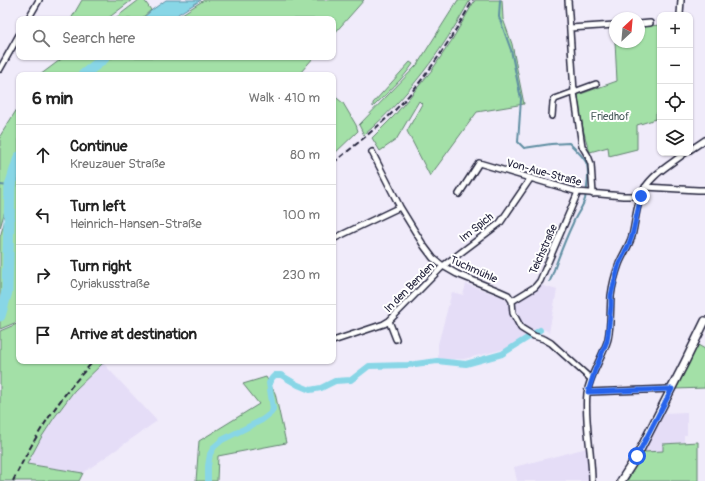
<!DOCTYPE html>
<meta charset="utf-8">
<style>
:root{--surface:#fff;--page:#f6f6f6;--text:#222;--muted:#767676;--line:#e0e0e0}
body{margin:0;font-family:Pangolin,sans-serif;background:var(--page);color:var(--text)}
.controls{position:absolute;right:12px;top:12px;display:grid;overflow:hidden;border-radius:8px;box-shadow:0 1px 3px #0004}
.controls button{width:36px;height:36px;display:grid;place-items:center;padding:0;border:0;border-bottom:1px solid var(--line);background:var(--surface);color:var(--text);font:20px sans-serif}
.compass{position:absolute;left:609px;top:12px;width:36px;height:36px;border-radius:50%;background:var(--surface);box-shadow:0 1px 3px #0004;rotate:26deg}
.stop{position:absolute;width:12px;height:12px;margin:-9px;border:3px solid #2563eb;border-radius:50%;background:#fff}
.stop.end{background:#2563eb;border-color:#fff;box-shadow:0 1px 4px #0008}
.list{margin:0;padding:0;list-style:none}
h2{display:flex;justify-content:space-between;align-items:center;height:52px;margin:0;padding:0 16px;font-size:17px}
h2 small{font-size:13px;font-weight:400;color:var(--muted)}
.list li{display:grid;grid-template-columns:26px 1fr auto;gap:12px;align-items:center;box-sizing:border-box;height:60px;padding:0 16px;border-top:1px solid var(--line)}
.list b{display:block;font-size:15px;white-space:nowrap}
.list p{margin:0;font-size:13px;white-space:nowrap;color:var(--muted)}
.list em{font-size:13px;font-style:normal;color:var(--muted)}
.icon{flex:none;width:22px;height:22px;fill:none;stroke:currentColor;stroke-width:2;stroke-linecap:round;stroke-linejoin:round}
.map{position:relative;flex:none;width:705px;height:481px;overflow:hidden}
.search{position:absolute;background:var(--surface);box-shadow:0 1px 3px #0004;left:16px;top:16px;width:320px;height:44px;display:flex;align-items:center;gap:10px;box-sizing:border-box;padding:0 14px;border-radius:8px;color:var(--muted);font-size:15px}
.panel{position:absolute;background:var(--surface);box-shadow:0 1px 3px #0004;left:16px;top:72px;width:320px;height:292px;border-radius:8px}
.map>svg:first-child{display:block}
</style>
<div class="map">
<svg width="705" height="481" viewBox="0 0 705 481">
<rect width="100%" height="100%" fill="#f0ebfa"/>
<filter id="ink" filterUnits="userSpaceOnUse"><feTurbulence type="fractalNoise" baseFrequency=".025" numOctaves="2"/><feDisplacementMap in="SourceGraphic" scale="8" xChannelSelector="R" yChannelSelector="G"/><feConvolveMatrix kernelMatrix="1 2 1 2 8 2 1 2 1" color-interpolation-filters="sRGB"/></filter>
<g filter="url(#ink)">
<path fill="#e5ddf7" d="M466,284l39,14 5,8 31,-21 16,5 -8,42 -6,-3 -11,2 -23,17 -45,11h-26v-15l14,-52 11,3z
M103,363l54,58 -74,52 -57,-9 15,-26 13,-20 20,-27z
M687,412v23h-3v7l-21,2v7l-19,1 19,-39z
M587,448l2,33h-72l-3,-14z"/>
<path fill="#a3e0a7" stroke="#628171" d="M82,0h50l-25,19h-36z
M139,0h5l7,10 -10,9h-27z
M204,0h160l-31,35v-16h-156l2,-3z
M458,0h12c-28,51 -62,97 -106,135l-5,-10 58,-60z
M475,0h27l1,19 9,25 12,60 -47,8 -47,64 -23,-45 15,-27 -3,-3 -23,39 -16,11 -8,-13 22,-22 38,-46 20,-30z
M660,25v87l-4,1v6l-19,6v24l-28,7 -1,-9 -18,5c-7,-18 -10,-37 -12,-57l39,-14 -2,-39h24v-15z
M64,57h39l-2,3 -20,15h-41z
M114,57h200l-13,15 4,3h-219l20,-16 6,-1z
M410,62l3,2c-11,16 -26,29 -40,43v-4z
M333,95l10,8 13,22 2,6 -25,24z
M19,106v55l-19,67v-92z
M19,171v142l-2,9 -17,7v-92z
M19,323v38h91l-7,2 -29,28 -20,27 -13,20 -14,26 56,9 -4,8h-79v-150z
M698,345l7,4v39l-30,1z
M266,377l9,16 11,50 -68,13 -1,25h-21l3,-40 60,-37 -16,-20z
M698,442v39h-71l17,-29 19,-1v-7z"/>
<path fill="#88d6e6" stroke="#5f8ea2" d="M166,0h35l-23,14 -2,5h-34l10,-9z"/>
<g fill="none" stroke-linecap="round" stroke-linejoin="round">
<path stroke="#5f8ea2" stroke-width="2" d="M500,0l-1,17 12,33 10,49 -3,43 6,6 27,-4 18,-1c6,6 13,12 17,19 4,8 1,28 -1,37 -2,8 -9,16 -12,24 -9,19 -16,38 -23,58
M0,185l10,1"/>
<path stroke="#88d6e6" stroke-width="6" d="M208,481v-15l2,-12 4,-7 8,-7 40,-20 9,-7 2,-4 -4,-26 3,-5 3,-3h6l17,10 12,5 11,-2 14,-7 16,-1 18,-14 39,-1 29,-4 29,3 36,-10 38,-24"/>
<path stroke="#88d6e6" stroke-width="11" d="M83,75l19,-15 3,-3
M0,316l7,-24 3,-106 9,-29"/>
<g stroke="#22223b" stroke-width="8">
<path id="minor" d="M568,0l6,92 8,54 6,10 3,8 2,30
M680,15l1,-15
M28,19l11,-19
M639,24l11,-1
M570,28l45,-3
M0,69l19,-34
M552,116l1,-13 2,-4 41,-15
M690,150l15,-10
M372,152l28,55 24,39 9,12 10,8 14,8 42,17 9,4 4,6 1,12 8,15 13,8 10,3 7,4 40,36
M645,187l53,3h7
M459,194l20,-31 99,29 45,4h18
M333,239l67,-32
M512,301l23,-14 5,-6 38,-89
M389,321l7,18
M333,341l51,-17 5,-3 54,-55 57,-43 30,-44
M588,392l83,-3
M592,481c0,-10 -1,-20 -2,-30 -2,-19 -5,-39 -3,-58 3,-19 16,-36 21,-54 3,-14 2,-29 3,-43 1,-8 5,-24 8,-32 4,-10 10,-18 13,-28 4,-16 4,-33 12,-47 10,-16 27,-25 41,-36"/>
</g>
<g stroke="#22223b" stroke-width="10">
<path id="secondary" d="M621,481l16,-25 48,-94 20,-41"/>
</g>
<use href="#minor" stroke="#fff" stroke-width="5"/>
<use href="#secondary" stroke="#fff" stroke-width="7"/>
<path stroke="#22223b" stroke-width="2" stroke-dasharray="6 3" stroke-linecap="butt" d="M333,163c20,-16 40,-32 58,-49 34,-33 59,-73 82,-114
M13,481c21,-44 47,-85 81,-120"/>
</g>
</g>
<g fill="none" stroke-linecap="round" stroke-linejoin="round" filter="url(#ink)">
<path stroke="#2563eb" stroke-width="5" d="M637,456l35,-67 -84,3 7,-22 12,-29 1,-7 3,-28v-11l8,-31 10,-20 3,-8 9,-40"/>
</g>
<g text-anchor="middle" stroke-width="4" stroke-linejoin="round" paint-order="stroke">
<g font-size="11" fill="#495b5b" stroke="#fff">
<text x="610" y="120">Friedhof</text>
</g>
<g font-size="11" fill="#22223b" stroke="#fff">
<text transform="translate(544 172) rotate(15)" y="4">Von-Aue-Straße</text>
<text transform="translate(476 227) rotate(-39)" y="4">Im Spich</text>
<text transform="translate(543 249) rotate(-66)" y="4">Teichstraße</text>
<text transform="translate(474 269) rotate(24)" y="4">Tuchmühle</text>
<text transform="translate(409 287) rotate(-45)" y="4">In den Benden</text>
</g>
</g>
</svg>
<div class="controls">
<button>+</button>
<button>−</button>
<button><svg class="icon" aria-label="locate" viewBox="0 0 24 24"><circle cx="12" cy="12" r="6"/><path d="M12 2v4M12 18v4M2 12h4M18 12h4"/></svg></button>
<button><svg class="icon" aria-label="layers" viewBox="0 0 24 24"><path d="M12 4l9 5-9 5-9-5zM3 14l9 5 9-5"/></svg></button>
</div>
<svg class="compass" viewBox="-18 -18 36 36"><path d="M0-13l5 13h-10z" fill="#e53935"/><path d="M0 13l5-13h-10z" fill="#767676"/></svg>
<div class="stop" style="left:637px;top:456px"></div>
<div class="stop end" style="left:641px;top:196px"></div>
<div class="search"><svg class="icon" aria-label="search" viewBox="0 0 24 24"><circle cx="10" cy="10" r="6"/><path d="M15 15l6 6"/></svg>Search here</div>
<section class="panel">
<h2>6 min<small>Walk · 410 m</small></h2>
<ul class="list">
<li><svg class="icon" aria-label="ahead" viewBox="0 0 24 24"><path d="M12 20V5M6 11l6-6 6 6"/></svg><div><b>Continue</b><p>Kreuzauer Straße</p></div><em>80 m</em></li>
<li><svg class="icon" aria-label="left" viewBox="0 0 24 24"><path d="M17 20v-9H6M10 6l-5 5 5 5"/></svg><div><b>Turn left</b><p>Heinrich-Hansen-Straße</p></div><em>100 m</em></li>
<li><svg class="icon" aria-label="right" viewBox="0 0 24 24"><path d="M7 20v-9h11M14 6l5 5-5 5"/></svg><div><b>Turn right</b><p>Cyriakusstraße</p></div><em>230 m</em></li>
<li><svg class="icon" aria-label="arrive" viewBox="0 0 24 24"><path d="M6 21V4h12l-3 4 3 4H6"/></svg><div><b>Arrive at destination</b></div></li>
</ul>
</section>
</div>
